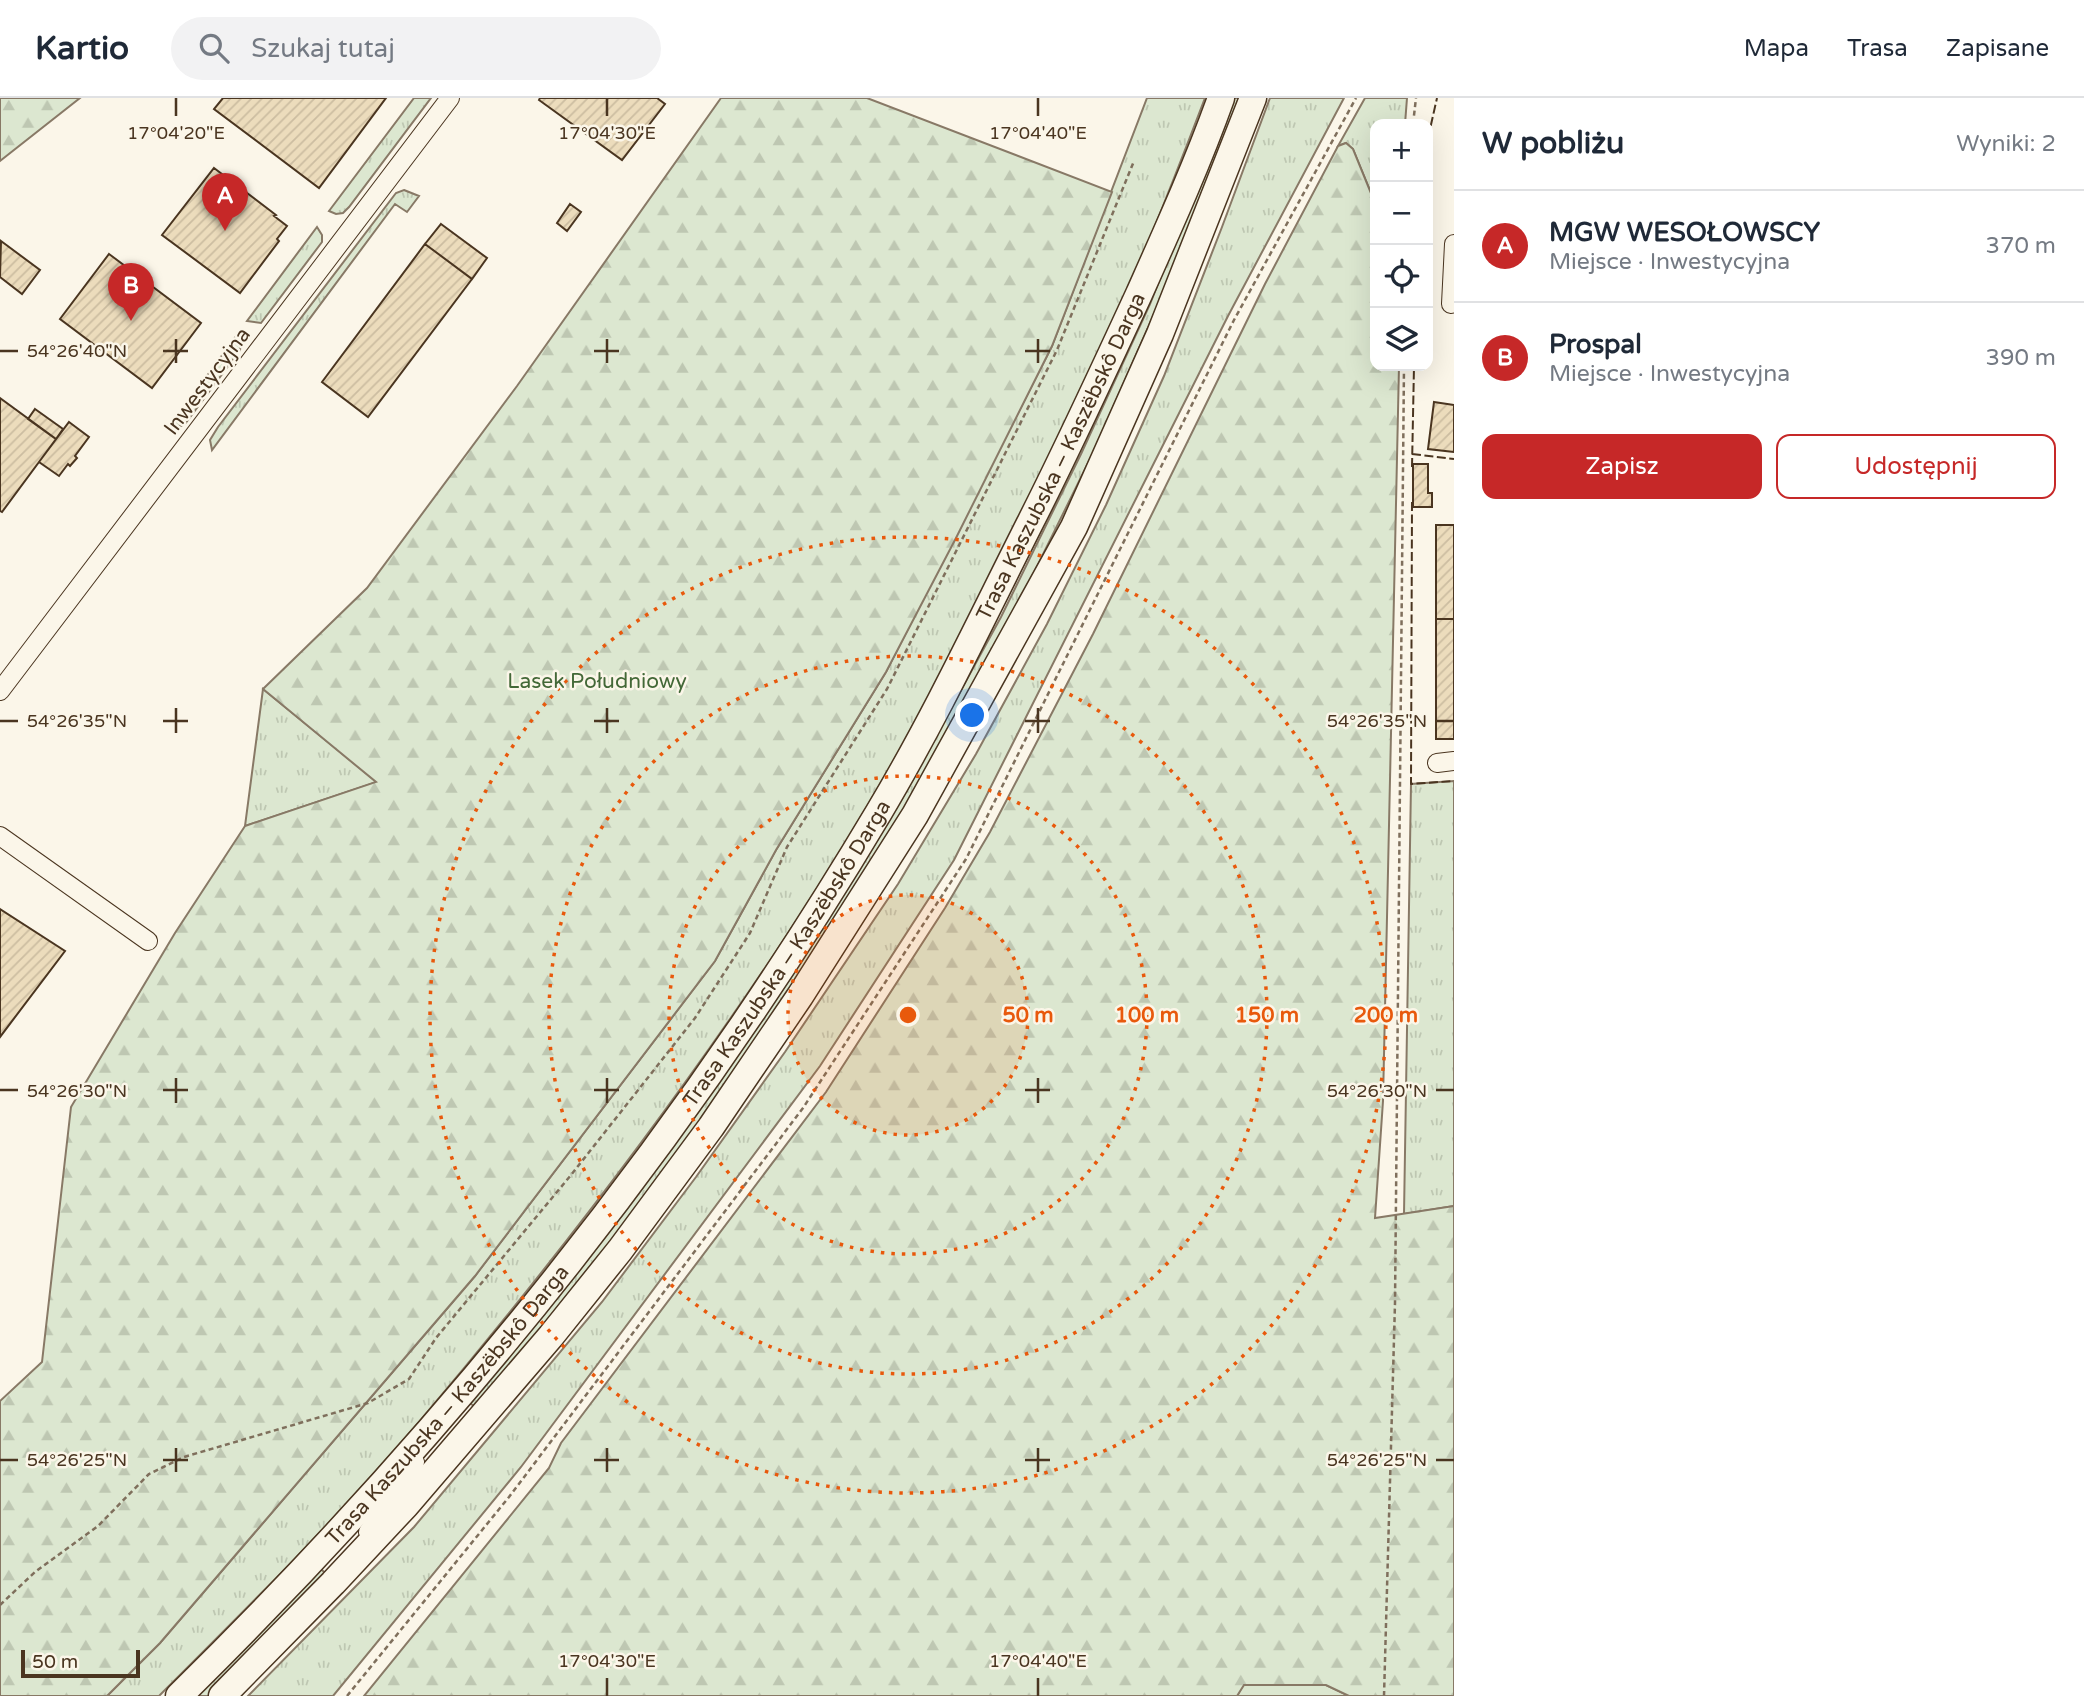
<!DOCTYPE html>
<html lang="pl">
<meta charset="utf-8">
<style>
:root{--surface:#fff;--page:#f2f2f3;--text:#1f2937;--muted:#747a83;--line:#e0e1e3;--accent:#c62828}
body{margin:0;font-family:"Varela Round",sans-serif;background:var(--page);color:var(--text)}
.controls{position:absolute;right:21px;top:21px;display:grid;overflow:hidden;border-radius:14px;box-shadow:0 7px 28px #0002}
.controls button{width:63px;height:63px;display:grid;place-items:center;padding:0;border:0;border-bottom:2px solid var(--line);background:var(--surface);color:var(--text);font:35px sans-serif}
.scale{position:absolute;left:21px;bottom:18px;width:119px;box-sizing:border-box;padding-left:7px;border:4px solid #4a3520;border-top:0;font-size:19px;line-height:24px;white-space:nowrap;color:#4a3520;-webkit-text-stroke:5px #fbf6e9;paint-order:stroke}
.you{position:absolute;left:973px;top:618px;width:24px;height:24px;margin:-18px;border:5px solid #fff;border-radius:50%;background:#1a73e8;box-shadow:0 0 0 10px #1a73e833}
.badge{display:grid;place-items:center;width:46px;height:46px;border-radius:50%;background:var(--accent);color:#fff;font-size:23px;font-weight:700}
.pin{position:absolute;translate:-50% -58px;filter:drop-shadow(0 2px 4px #0008)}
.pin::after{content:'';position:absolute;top:37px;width:24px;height:21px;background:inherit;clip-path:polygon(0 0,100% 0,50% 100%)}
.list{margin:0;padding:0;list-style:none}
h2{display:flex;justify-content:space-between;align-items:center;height:91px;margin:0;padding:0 28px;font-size:30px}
h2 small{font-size:23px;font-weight:400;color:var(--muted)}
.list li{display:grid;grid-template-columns:46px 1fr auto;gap:21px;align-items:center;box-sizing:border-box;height:112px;padding:0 28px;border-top:2px solid var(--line)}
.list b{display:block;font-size:26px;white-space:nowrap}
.list p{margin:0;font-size:23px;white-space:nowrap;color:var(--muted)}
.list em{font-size:23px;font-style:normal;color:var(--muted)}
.actions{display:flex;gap:14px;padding:21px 28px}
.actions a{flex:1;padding:16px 0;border:2px solid var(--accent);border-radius:14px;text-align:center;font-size:24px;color:var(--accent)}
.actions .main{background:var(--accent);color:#fff}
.icon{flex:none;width:38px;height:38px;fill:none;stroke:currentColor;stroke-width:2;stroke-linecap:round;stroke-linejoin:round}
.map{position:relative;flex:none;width:1454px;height:1598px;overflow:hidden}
header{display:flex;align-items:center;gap:42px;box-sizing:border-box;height:98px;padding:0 35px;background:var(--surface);border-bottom:2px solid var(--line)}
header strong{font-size:33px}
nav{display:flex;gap:38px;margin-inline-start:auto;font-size:24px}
.search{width:490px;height:63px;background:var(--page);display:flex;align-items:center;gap:18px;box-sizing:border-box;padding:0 24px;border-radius:38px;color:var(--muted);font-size:26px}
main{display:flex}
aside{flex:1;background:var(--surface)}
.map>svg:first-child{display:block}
</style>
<header>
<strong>Kartio</strong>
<div class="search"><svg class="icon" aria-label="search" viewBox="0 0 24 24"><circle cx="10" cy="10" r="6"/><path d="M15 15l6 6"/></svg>Szukaj tutaj</div>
<nav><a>Mapa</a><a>Trasa</a><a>Zapisane</a></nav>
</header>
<main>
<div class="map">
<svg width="1454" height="1598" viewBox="0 0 1454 1598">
<defs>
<pattern id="grass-tufts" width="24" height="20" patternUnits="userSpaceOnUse" patternTransform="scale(1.75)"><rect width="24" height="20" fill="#dce7d0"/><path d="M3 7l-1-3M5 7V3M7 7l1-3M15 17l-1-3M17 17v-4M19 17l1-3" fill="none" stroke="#bec7b2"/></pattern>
<pattern id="forest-firs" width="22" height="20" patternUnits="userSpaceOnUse" patternTransform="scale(1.75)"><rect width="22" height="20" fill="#dce7d0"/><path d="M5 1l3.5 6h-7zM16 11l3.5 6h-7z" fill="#bec7b2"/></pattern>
<pattern id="building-hatch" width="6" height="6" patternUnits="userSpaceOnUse" patternTransform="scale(1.75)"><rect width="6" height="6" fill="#ecdcbc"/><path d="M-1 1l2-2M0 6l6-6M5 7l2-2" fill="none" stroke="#ccbda1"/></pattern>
</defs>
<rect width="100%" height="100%" fill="#fbf6e9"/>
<path fill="url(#grass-tufts)" stroke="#887966" stroke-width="2" d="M414,0h17l-82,109 -6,6 -7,1 -7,-3z
M1147,0h58c-38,100 -77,198 -121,295 -42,94 -91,186 -140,277 -44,82 -91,163 -142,242 -116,178 -246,348 -383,510 -81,96 -171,185 -260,274h-52l53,-53 315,-367 240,-315 61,-111 110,-178 166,-326z
M1232,0h11l-53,134 -97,221 -79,160 -69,128 -65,108 -111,176 -131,182 -160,201 -9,-5 457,-649 75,-137 80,-163 69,-150z
M1270,0h74l-116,218 -274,544 -134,206 -299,401 -188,229h-85l166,-169 188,-225 94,-125 89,-125 113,-168 78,-130 71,-130 59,-119 58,-129 58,-149z
M1365,0h42l-2,26h-30v79l-22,-54 -7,-6 -8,3z
M404,92l15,6 -12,16 -12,-8 -183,246 -2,-10 8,-13 178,-234z
M317,129l5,8v7l-61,81 -14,-2z
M237,237l4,8 -1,7 -55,74 -4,2 -10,-1z
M263,591l114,93 -132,44z
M1454,683v425l-50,8 7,-430z
M321,1471l6,6 -119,121h-13z
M1243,1587h83l23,11h-112z"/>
<path fill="url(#forest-firs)" stroke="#887966" stroke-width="2" d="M0,0h80l-80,63z
M721,0h146l245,94 -60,154 -96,192 -70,134 -110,178 -61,111 -240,315 -315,367 -53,53h-107v-295l42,-39 29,-255 104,-174 70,-107 131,-44 -113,-93 104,-101 150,-202z
M1346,45l7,6 22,54v163h24l-16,735 -8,117 79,-12v490h-105l-23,-11h-82l-7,11h-873l185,-228 12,-25 265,-351 119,-184 45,-76 103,-198 172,-350 73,-138z"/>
<path fill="url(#building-hatch)" stroke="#4a3520" stroke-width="2" d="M223,0h163l-67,90 -105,-79z
M540,0h117l8,6 -43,56 -83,-60z
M214,70l62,47 -2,1 13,10 -10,13 2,2 -39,52 -78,-58z
M570,106l11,8 -14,19 -10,-8z
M441,126l46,34 -15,21 -47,-35z
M1,143l39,29 -18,24 -22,-17z
M425,146l47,35 -104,138 -46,-35z
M109,156l92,69 -49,65 -92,-69z
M0,300l56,41 -54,73 -2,-1z
M1434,304l20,3v47l-26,-3z
M35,311l28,20 -7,10 -28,-20z
M69,324l20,15 -14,19 2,2 -7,8 -2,-2 -9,12 -20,-14z
M1413,366h15v29h4v14h-19z
M1436,427h18v94h-18z
M1436,521h18v120h-18z
M0,811l65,42 -65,86z"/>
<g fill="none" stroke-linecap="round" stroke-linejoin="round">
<g stroke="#4a3520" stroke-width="20">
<path id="minor" d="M1451,206l3,-60
M0,593l450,-593
M1437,665l17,-2
M0,738l148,105
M368,1434l47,-70"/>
</g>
<g stroke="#4a3520" stroke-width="29">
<g id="highway">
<path id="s1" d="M179,1598c269,-264 507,-560 700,-884 56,-94 103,-194 152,-291 38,-75 73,-151 108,-227 29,-65 58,-129 82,-196"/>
<path d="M222,1598l111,-113 73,-78 145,-169 69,-86 91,-123 89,-131 115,-181 159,-288 86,-193 93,-236"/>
</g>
</g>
<path stroke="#7f6f5c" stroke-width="2.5" stroke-dasharray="5 3.5" stroke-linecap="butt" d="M1413,26l3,-26
M0,1507l35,-33 63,-46 51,-52 35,-17 184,-54 41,-24 27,-41 135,-163 124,-157 55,-85 37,-86 100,-158 170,-339 77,-189
M347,1598l162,-199 294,-389 163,-249 268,-539 122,-222
M1384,1598l11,-393 9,-937"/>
<use href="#minor" stroke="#fbf6e9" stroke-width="18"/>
<use href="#highway" stroke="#fbf6e9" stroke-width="26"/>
<path stroke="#4a3520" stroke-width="2" stroke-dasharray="9 3.5" stroke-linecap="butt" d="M1428,40l9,-40
M1412,356l42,5
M1412,369l2,-101
M1412,404l-1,282 43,-3"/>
</g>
<path fill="none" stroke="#4a3520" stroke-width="2.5" d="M176,0v18M607,0v18M1038,0v18M176,241v24M607,241v24M1038,241v24M0,253h18M163,253h25M594,253h25M1025,253h25M176,610v25M607,610v25M1038,610v25M0,623h18M163,623h25M594,623h25M1025,623h25M1436,623h18M176,980v25M607,980v25M1038,980v25M0,992h18M163,992h25M594,992h25M1025,992h25M1436,992h18M176,1350v24M607,1350v24M1038,1350v24M0,1362h18M163,1362h25M594,1362h25M1025,1362h25M1436,1362h18M607,1580v18M1038,1580v18"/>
<circle cx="908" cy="917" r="120" fill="#e8590c" fill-opacity=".12"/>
<g fill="none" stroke="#e8590c" stroke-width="3.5" stroke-dasharray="3.5 7">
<circle cx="908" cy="917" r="120"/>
<circle cx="908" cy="917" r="239"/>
<circle cx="908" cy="917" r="359"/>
<circle cx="908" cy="917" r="478"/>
</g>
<g text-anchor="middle" stroke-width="5" stroke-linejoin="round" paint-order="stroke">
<g font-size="21" fill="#4a3520" stroke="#fbf6e9">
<text transform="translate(207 283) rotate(-53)" y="7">Inwestycyjna</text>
<text dy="7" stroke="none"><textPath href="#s1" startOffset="1530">Trasa Kaszubska – Kaszëbskô Darga</textPath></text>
<text dy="7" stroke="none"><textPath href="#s1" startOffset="962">Trasa Kaszubska – Kaszëbskô Darga</textPath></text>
<text dy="7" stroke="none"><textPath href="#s1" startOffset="396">Trasa Kaszubska – Kaszëbskô Darga</textPath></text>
</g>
<g font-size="21" fill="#436837" stroke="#fbf6e9">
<text x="597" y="590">Lasek Południowy</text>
</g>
</g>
<g font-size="18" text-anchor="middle" fill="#4a3520" stroke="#fbf6e9" stroke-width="5" stroke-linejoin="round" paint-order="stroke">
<text x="176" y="41">17°04'20"E</text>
<text x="607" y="41">17°04'30"E</text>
<text x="1038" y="41">17°04'40"E</text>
<text x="77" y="259">54°26'40"N</text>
<text x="77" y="629">54°26'35"N</text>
<text x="1377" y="629">54°26'35"N</text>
<text x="77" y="999">54°26'30"N</text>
<text x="1377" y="999">54°26'30"N</text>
<text x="77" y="1368">54°26'25"N</text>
<text x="1377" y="1368">54°26'25"N</text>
<text x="607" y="1569">17°04'30"E</text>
<text x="1038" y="1569">17°04'40"E</text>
</g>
<circle cx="908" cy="917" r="10" fill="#e8590c" stroke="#fbf6e9" stroke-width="3.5"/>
<g font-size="21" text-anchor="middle" font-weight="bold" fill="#e8590c" stroke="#fbf6e9" stroke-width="5" stroke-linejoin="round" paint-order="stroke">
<text x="1028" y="924">50 m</text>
<text x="1147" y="924">100 m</text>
<text x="1267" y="924">150 m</text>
<text x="1386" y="924">200 m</text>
</g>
</svg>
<div class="controls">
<button>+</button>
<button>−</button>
<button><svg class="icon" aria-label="locate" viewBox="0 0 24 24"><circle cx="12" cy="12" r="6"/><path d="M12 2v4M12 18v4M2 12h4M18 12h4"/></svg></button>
<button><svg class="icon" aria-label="layers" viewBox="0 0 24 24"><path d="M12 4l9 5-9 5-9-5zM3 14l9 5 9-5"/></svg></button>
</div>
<div class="scale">50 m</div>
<div class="you"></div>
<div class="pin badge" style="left:225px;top:133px">A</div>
<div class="pin badge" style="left:131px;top:223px">B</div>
</div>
<aside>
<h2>W pobliżu<small>Wyniki: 2</small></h2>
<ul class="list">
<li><span class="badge">A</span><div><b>MGW WESOŁOWSCY</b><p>Miejsce · Inwestycyjna</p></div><em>370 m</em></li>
<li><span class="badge">B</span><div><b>Prospal</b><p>Miejsce · Inwestycyjna</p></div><em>390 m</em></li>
</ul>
<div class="actions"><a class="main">Zapisz</a><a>Udostępnij</a></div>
</aside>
</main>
